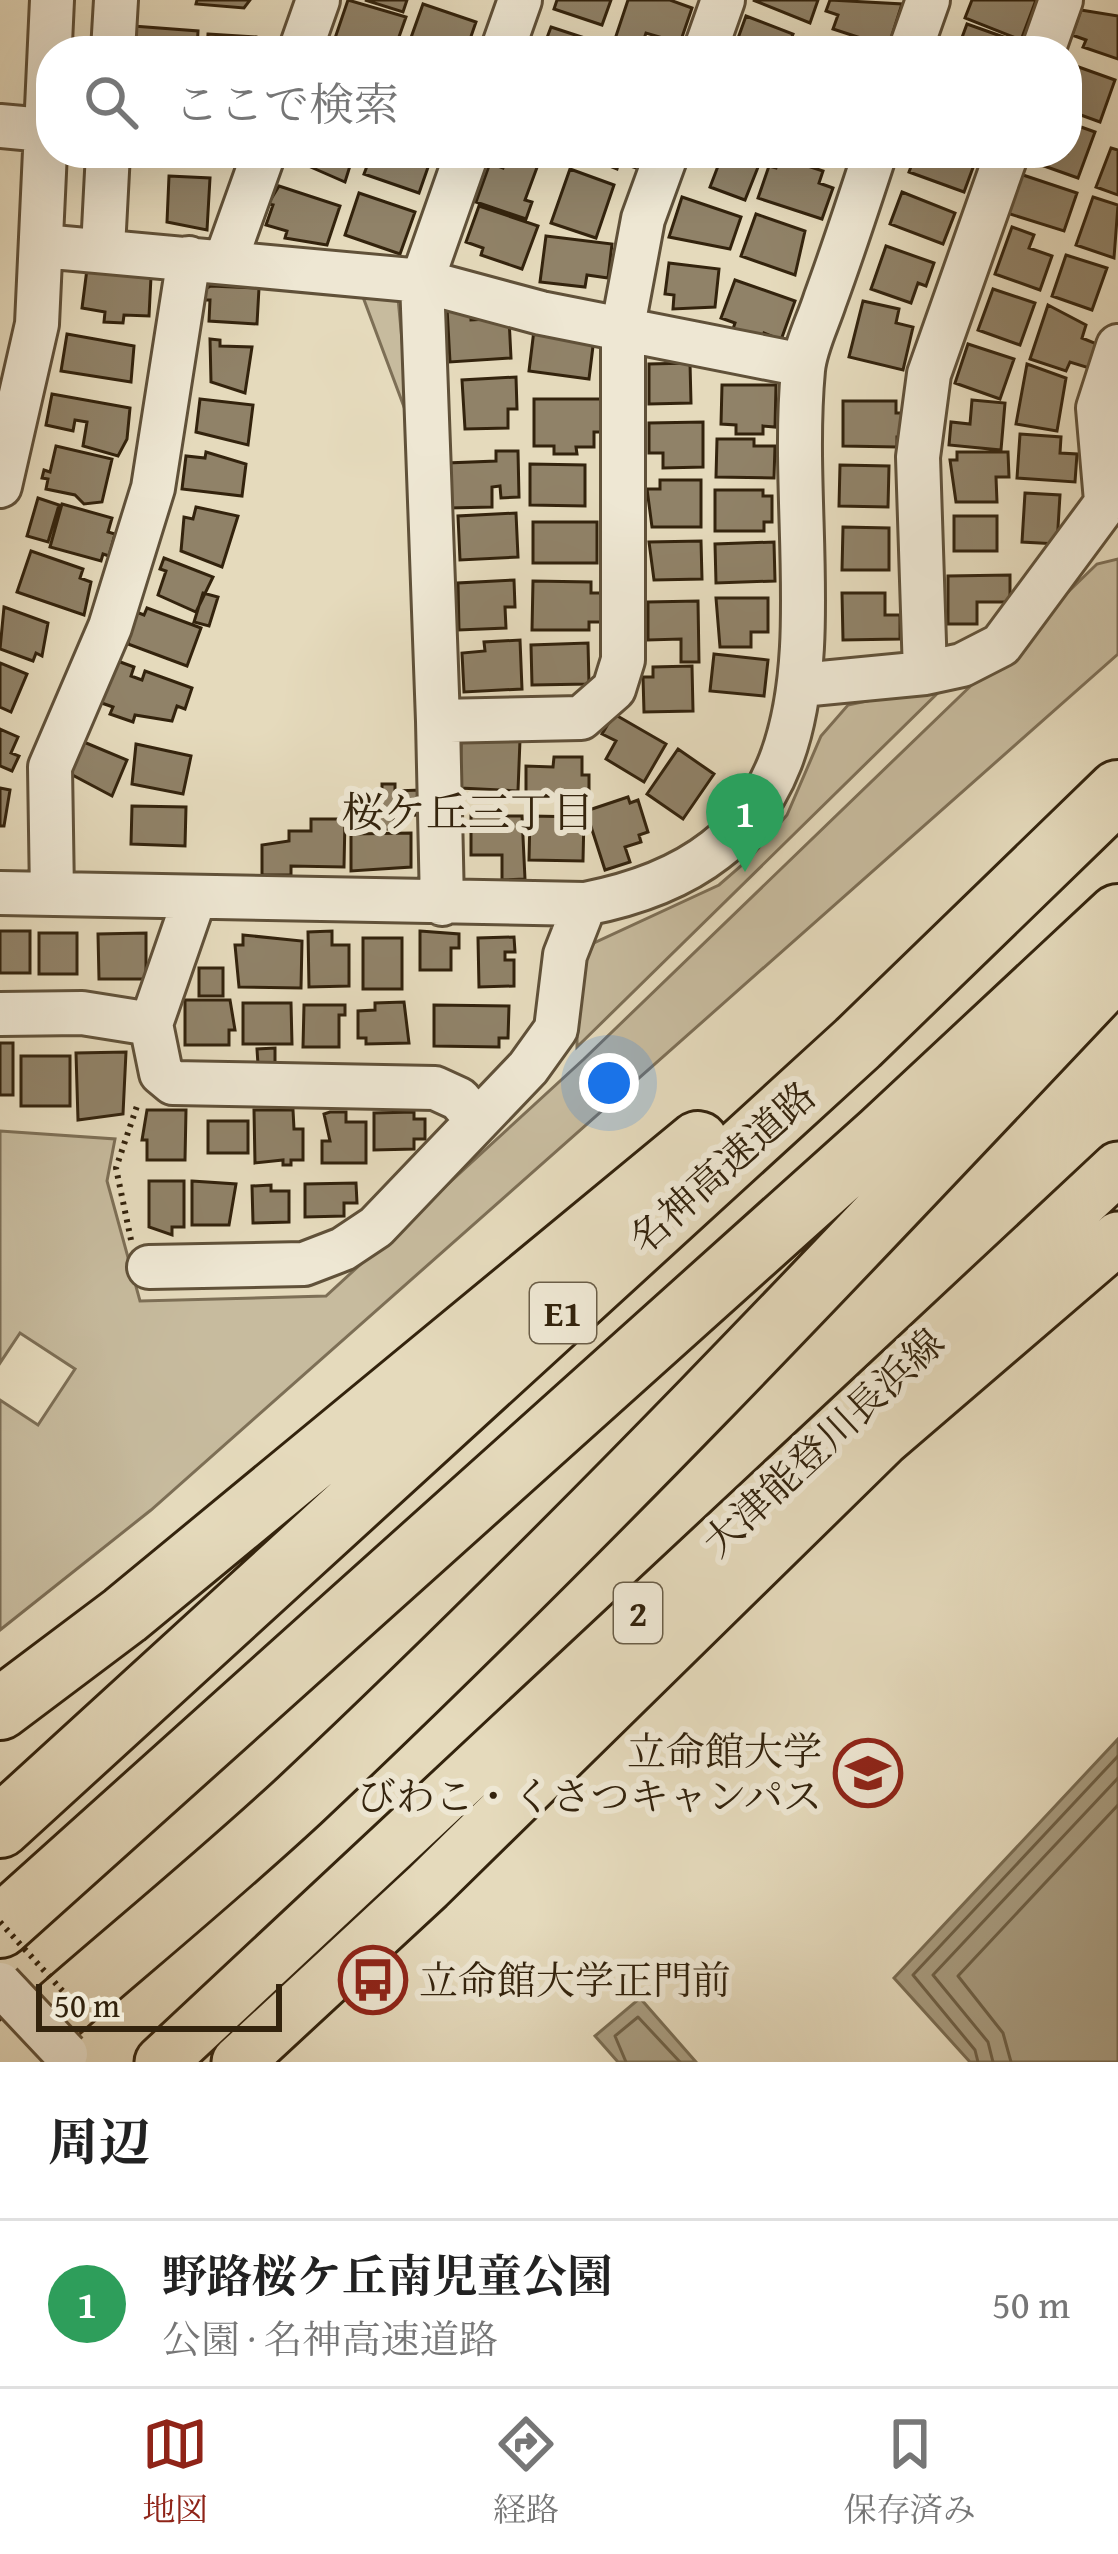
<!DOCTYPE html>
<html lang="ja">
<meta charset="utf-8">
<style>
:root{--surface:#fff;--page:#f2f2f2;--text:#222;--muted:#767676;--line:#e0e0e0;--accent:#8f2418}
body{margin:0;font-family:"Gentium Book Plus","Noto Serif JP",serif;background:var(--page);color:var(--text)}
.scale{position:absolute;left:36px;bottom:30px;width:246px;box-sizing:border-box;padding-left:12px;border:6px solid #33230d;border-top:0;font-size:33px;line-height:42px;white-space:nowrap;color:#33230d;-webkit-text-stroke:9px #eee7d3;paint-order:stroke}
.you{position:absolute;left:609px;top:1083px;width:42px;height:42px;margin:-30px;border:9px solid #fff;border-radius:50%;background:#1a73e8;box-shadow:0 0 0 18px #1a73e833}
.badge{display:grid;place-items:center;width:78px;height:78px;border-radius:50%;background:var(--accent);color:#fff;font-size:39px;font-weight:700}
.pin{position:absolute;translate:-50% -99px;filter:drop-shadow(0 3px 6px #0008)}
.pin::after{content:'';position:absolute;top:63px;width:42px;height:36px;background:inherit;clip-path:polygon(0 0,100% 0,50% 100%)}
.list{margin:0;padding:0;list-style:none}
h2{display:flex;justify-content:space-between;align-items:center;height:156px;margin:0;padding:0 48px;font-size:51px}
h2 small{font-size:39px;font-weight:400;color:var(--muted)}
.list li{display:grid;grid-template-columns:78px 1fr auto;gap:36px;align-items:center;box-sizing:border-box;height:168px;padding:0 48px;border-top:3px solid var(--line)}
.list b{display:block;font-size:45px;white-space:nowrap}
.list p{margin:0;font-size:39px;white-space:nowrap;color:var(--muted)}
.list em{font-size:39px;font-style:normal;color:var(--muted)}
.icon{flex:none;width:66px;height:66px;fill:none;stroke:currentColor;stroke-width:2;stroke-linecap:round;stroke-linejoin:round}
.map{position:relative;flex:none;width:1118px;height:2062px;overflow:hidden}
.search{position:absolute;background:var(--surface);box-shadow:0 12px 48px #0002;left:36px;right:36px;top:36px;height:132px;display:flex;align-items:center;gap:30px;box-sizing:border-box;padding:0 42px;border-radius:48px;color:var(--muted);font-size:45px}
.sheet{height:324px;background:var(--surface)}
nav{display:flex;justify-content:space-around;align-items:center;box-sizing:border-box;height:168px;border-top:3px solid var(--line);background:var(--surface);font-size:33px;color:var(--muted)}
nav a{display:grid;justify-items:center;gap:6px}
nav .on{color:var(--accent)}
.map>svg:first-child{display:block}
</style>
<div class="map">
<svg width="1118" height="2062" viewBox="0 0 1118 2062">
<rect width="100%" height="100%" fill="#e5dabc"/>
<filter id="stains"><feTurbulence type="fractalNoise" baseFrequency=".00167" numOctaves="4"/><feColorMatrix values="0 0 0 0 .2 0 0 0 0 .09 0 0 0 0 .02 0 0 0 .5 -.17"/></filter>
<radialGradient id="worn" r=".72"><stop offset=".6" stop-color="#630" stop-opacity="0"/><stop offset="1" stop-color="#630" stop-opacity=".3"/></radialGradient>
<path fill="#c7bb9e" stroke="#7d6f56" stroke-width="3" d="M363,297l35,1 12,126v-1z
M1118,559v95l-967,856 -151,120v-230l38,25 37,-56 -55,-36 -20,30v-232l115,8 -8,42 33,120 186,-5 258,-237 513,-495z
M947,684l-370,363v-76l17,-28 125,-58 30,-26 38,-44 34,-79 27,-31z"/>
<path fill="#a89c80" stroke="#796c52" stroke-width="3" d="M1118,1739v323h-148l-76,-84z
M640,1998l56,64h-78l-23,-26z"/>
<g fill="none" stroke-linecap="round" stroke-linejoin="round">
<path stroke="#6e6046" stroke-width="3" d="M626,2062l-11,-26 23,-19 42,45
M978,2062l-3,-12 -62,-75 205,-219
M993,2062l-5,-20 -55,-67 185,-197
M1011,2062l-8,-29 -45,-57 160,-171"/>
</g>
<path fill="#908268" stroke="#33230d" stroke-width="3" d="M197,0h53l-6,8 -48,-4z
M348,0l58,17 -12,34h-40l-21,-7z
M365,0h42l-4,12z
M557,0h54l-9,25 -48,-16z
M628,0h42l22,8 -12,35 -34,-10 -5,15 -26,-9z
M753,0h65l-8,23z
M830,0l72,4 -15,47 -23,-1 3,-10 -34,-11 5,-14 -12,-4z
M972,0h64l-15,40 -56,-22z
M423,4l53,18 -10,29 -58,-5z
M1081,10l37,6v43l-35,-12 3,-7 -14,-5z
M746,16l47,18 -7,17h-44l3,-7 -8,-3z
M967,24l45,16 -4,11h-51z
M133,26l65,5 -1,20h-66z
M551,27l49,16 -3,8h-55z
M208,34l48,3v14h-49z
M817,39l35,12h-39z
M1073,65l42,15 -15,42 -33,-12z
M1067,122l28,10 -17,46 -48,-17 3,-8h34z
M1111,148l7,2v45l-22,-8z
M193,153h24l-1,12 -24,-3z
M300,153h54l-9,29 -48,-21z
M372,153h61l-14,40 -55,-19z
M508,153l31,9 -14,38 7,2 -6,17 -50,-17 14,-39 13,5z
M522,153h40l-4,13z
M577,153h75l-7,18 -26,-9 -2,7z
M723,153l39,4 -17,43 -35,-13z
M916,153h59l3,1 -14,38 -55,-20z
M780,157l43,14 -4,12 14,5 -11,31 -64,-21 11,-32 7,2z
M570,169l44,16 -18,53 -45,-15z
M1020,174l57,19 -13,38 -57,-18z
M169,176l41,2 -3,52 -40,-8z
M279,186l61,20 -13,39 -42,-7 2,-7 -21,-6 7,-20 -5,-1z
M902,192l53,21 -12,31 -53,-20z
M359,193l56,19 -15,42 -55,-19z
M682,197l59,20 -11,32 -61,-12z
M1093,197l25,8 -4,53 -38,-13z
M479,206l59,20 -16,43 -41,-14 2,-7 -17,-6z
M756,214l49,17 -10,44 -54,-19z
M1012,227l22,8 -5,13 23,8 -12,34 -45,-16z
M546,236l66,8 -4,34 -21,-3 -2,12 -45,-5z
M886,246l48,17 -8,23 -8,-3 -7,20 -40,-14z
M1066,255l41,13 -15,42 -40,-14z
M669,263l50,6 -4,38 -42,2 1,-14 -9,-1z
M87,269l64,8 -2,39 -25,-1 -1,8 -19,-1 1,-10 -23,-4z
M735,280l60,21 -14,39 -17,-7 -3,9 -29,-10 3,-9 -14,-5z
M211,286l48,2 -2,36 -48,-3 1,-21h-8l1,-10z
M993,289l42,14 -15,42 -42,-15z
M863,301l36,8 -3,14 17,4 -10,43 -54,-13z
M1048,305l38,20 -4,13 15,6 -8,24 -19,-6 -4,9 -36,-12z
M471,307v13l38,-2 2,40 -61,4 -3,-54z
M534,330l60,8 -5,41 -60,-8z
M67,334l67,12 -3,36 -70,-11z
M210,339l10,1v6l32,1 -7,46 -34,-11z
M968,344l46,15 -14,40 -45,-16z
M690,363l1,40 -42,1v-40z
M1027,364l39,14 -9,53 -41,-7z
M516,377l1,32h-9v19l-43,1 -3,-49z
M722,385h54l-1,42 -12,-1v8h-27v-9l-15,-1z
M52,394l78,14 -3,31 -9,17 -35,-10 4,-24 -12,-2 -2,11 -27,-6z
M200,399l53,6 -5,40 -52,-13z
M534,399h71v33h-11v15h-18l1,7h-23v-8h-20z
M972,400l33,3 -4,47 -52,-5 2,-23 19,2z
M843,401h53v12h10v24h-9v10l-54,-1z
M703,422v45l-40,1v-15h-14v-30z
M1020,434l41,3 -1,16 17,1 -2,28 -58,-4z
M717,439h37v7h21l-1,32 -58,-1z
M56,446l56,13 -10,43 -18,2 -9,-9 -29,-6 2,-10 -6,-1 2,-8 6,2z
M496,451h22l1,46 -18,1 -1,-12 -8,1v20l-43,1 -2,-45 49,-2z
M206,452l40,12 -4,32 -60,-7 4,-33 19,2z
M957,452h51l1,25h-13l1,25h-41l-6,-42h7z
M530,464l55,1v41l-55,-1z
M840,465l49,1 -1,41 -49,-1z
M660,480h41v47h-49l-5,-38h13z
M715,490h48v6h9v26h-8v9h-49z
M1025,493l35,2 -3,49 -35,-2z
M38,498l21,7 -11,37 -21,-6z
M62,504l50,14 -4,14 7,2 -6,22 -6,-2 -2,7 -51,-14z
M196,507l42,9 -16,51 -41,-16 3,-34 9,2z
M516,513l2,44 -58,3 -2,-44z
M954,516h43v35h-43z
M533,522h64v41h-64z
M843,527l46,1v42h-47z
M701,541l1,38 -48,1 -5,-38z
M774,542l1,39 -59,2 -1,-39z
M31,551l52,18 -3,9 11,4 -7,33 -67,-23z
M164,558l49,19 -17,35 -38,-17 8,-24 -6,-2z
M1010,575v27h-33v22h-29v-48z
M514,580l1,27h-10l1,21 -47,2 -1,-47z
M533,581l58,1v11h11v29h-13v8h-57z
M203,593l15,4 -9,29 -15,-4z
M842,593h43v22h15v24l-57,1z
M716,598h52v34h-17v15h-31z
M698,601l1,61h-18v-23l-33,1v-38z
M4,607l44,16 -6,33 -6,-3 -3,8 -33,-12z
M147,608l54,20 -14,38 -59,-22 6,-33 10,4z
M520,640l2,49 -58,3 -2,-39 23,-2 -1,-9z
M588,643l1,41 -57,1 -1,-40z
M714,654l54,6 -4,36 -54,-5z
M112,659l22,8 -3,9 11,4 3,-9 47,17 -7,21 -8,-3 -5,15 -37,-6 -2,7 -23,-8 3,-7 -17,-6z
M0,663l27,11 -16,38 -11,-5z
M692,666l1,45 -49,1 -1,-35h10v-10z
M614,714l52,30 -22,38 -38,-23 10,-18 -14,-7z
M0,729l18,8 -7,16 8,3 -7,15 -12,-5z
M461,738l59,2 -2,51 -58,-3z
M79,740l48,20 -15,36 -47,-25z
M136,744l55,12 -8,38 -51,-10z
M678,749l36,25 -31,45 -36,-25z
M554,757h28v18h7v25l-63,-1v-33l27,1z
M382,784h13v7l25,-1 -3,25 -23,1v13h-42l-1,-32 31,-5z
M0,788l10,2 -6,36h-4z
M628,797l2,6 8,-3 10,32 -9,3 2,7 -16,5 5,15 -25,8 -19,-59z
M132,806l54,1 -1,39 -54,-2z
M471,816h51l3,63 -23,1v-25h-31z
M530,816l54,1 -1,44 -54,-1z
M311,819h34l-1,48 -53,-1v9h-29v-30l27,-4v-10h22z
M411,833v34l-60,4v-37z
M0,931h30v42h-30z
M332,931v14h17v41l-40,1 -1,-55z
M420,931l39,3v14h-8v22h-31z
M39,933h38v41h-38z
M146,933v46h-47l-1,-45z
M243,935l59,6 -1,47 -62,-1 -4,-42h8z
M514,937l1,15h-10v8h9v26l-35,1 -1,-49z
M363,938h39v51h-39z
M199,968h24v28h-24z
M185,1000h45l5,30h-6v15h-44z
M404,1002l5,41 -43,1v-6h-8v-27l17,-1v-7z
M243,1003h48l1,41h-49z
M304,1005h41v10h-6v32h-36z
M434,1005l75,1 -1,32h-9v9l-65,-1z
M0,1043h13v52h-13z
M275,1048v16l-17,1 -1,-16z
M126,1052l-3,62 -45,6 -2,-67z
M21,1056h49v50h-49z
M147,1110h39l-1,50h-38v-20h-5z
M254,1110h39l1,19h9v31h-12v5h-8v-5l-28,3z
M330,1112h16v10h20v41h-44v-22h8l-6,-27z
M414,1112v7h11v20h-11v10l-40,1v-37z
M208,1121h40v32h-40z
M149,1181h35v46h-12v8l-23,-8z
M192,1181l44,3 -7,41h-37z
M356,1183l1,20h-13v13l-39,1v-33z
M271,1185v6h18v31l-36,1 -1,-37z"/>
<g fill="none" stroke-linecap="round" stroke-linejoin="round">
<g stroke="#605139" stroke-width="48">
<path id="minor" d="M113,51l3,-51
M300,51l18,-51
M502,51l18,-51
M705,51l18,-51
M910,51l18,-51
M1043,51l18,-51
M0,126l44,4
M42,246l380,35 119,32 262,52
M103,248l5,-95
M225,262l39,-109
M0,486l37,-162 15,-324
M1106,501l-8,-93 20,-62
M925,673l-7,-216 11,-83 78,-221
M801,685l124,-12 37,-8 39,-20 117,-158
M438,721l-16,-440 45,-128
M0,893l585,11c295,-57 198,-320 218,-534 2,-23 15,-48 22,-70 18,-49 34,-98 50,-147
M52,894l-2,-127 60,-140 43,-139 36,-230
M195,897l-44,127 10,49 12,10 262,5 24,11 16,19
M442,904l-4,-183 143,-3 33,-29 9,-29v-334l20,-107 24,-66
M0,1014l82,-1 69,11
M149,1267l155,-3 39,-15 33,-22 152,-159 28,-39 9,-74 20,-51"/>
</g>
<g stroke="#33230d" stroke-width="57">
<path id="major" d="M161,2062l957,-894
M238,2062l190,-176 455,-446 235,-202"/>
</g>
<g stroke="#33230d" stroke-width="66">
<path id="highway" d="M0,1709l125,-94 573,-473
M0,1827l858,-784 260,-252
M0,1927l882,-792 236,-220
M0,2062c99,-89 203,-172 300,-262 284,-267 551,-551 818,-834"/>
</g>
<path stroke="#33230d" stroke-width="6" stroke-dasharray="3 6" stroke-linecap="butt" d="M131,1240l-15,-72 22,-65"/>
<use href="#minor" stroke="#eee7d3" stroke-width="42"/>
<use href="#major" stroke="#e5dabc" stroke-width="51"/>
<use href="#highway" stroke="#e5dabc" stroke-width="60"/>
<g stroke="#605139" stroke-width="48" stroke-linecap="butt">
<path id="minor-bridge" d="M0,1984l66,70"/>
</g>
<path stroke="#33230d" stroke-width="6" stroke-dasharray="3 6" stroke-linecap="butt" d="M0,1922l78,86"/>
<use href="#minor-bridge" stroke="#eee7d3" stroke-width="42"/>
</g>
<defs>
<g id="university-ring" transform="scale(3.45)"><circle r="9.5" fill="#eee7d3" stroke="#8f2418" stroke-width="1.5"/><path d="M0-5L7-2L0 1L-7-2ZM-4 1L0 2.5L4 1V4Q0 6-4 4Z" fill="#8f2418"/></g>
<g id="bus-ring" transform="scale(3.45)"><circle r="9.5" fill="#eee7d3" stroke="#8f2418" stroke-width="1.5"/><path d="M-5-6H5V4H4V6H2V4H-2V6H-4V4H-5ZM-3.5-4V0h7V-4ZM-3.5 1.2v1.5H-2V1.2ZM2 1.2v1.5H3.5V1.2Z" fill="#8f2418"/></g>
</defs>
<g fill-rule="evenodd">
<use href="#university-ring" x="868" y="1773"/>
<use href="#bus-ring" x="373" y="1980"/>
</g>
<g text-anchor="middle" stroke-width="12" stroke-linejoin="round" paint-order="stroke">
<g fill="#eee7d3" stroke="#6b5e48" stroke-width="3">
<rect x="530" y="1283" width="66" height="60" rx="9"/>
<rect x="614" y="1583" width="48" height="60" rx="9"/>
</g>
<g font-size="36" font-weight="bold" fill="#33230d">
<text x="563" y="1326">E1</text>
<text x="638" y="1626">2</text>
</g>
<g font-size="39" fill="#33230d" stroke="#eee7d3">
<text transform="translate(722 1167) rotate(-42)" y="14">名神高速道路</text>
<text transform="translate(823 1442) rotate(-43)" y="14">大津能登川長浜線</text>
</g>
<g font-size="39" fill="#33230d" stroke="#eee7d3" text-anchor="end">
<text x="822" y="1765">立命館大学<tspan x="822" dy="45">びわこ・くさつキャンパス</tspan></text>
<text x="419" y="1994" text-anchor="start">立命館大学正門前</text>
</g>
<g font-size="42" fill="#33230d" stroke="#eee7d3">
<text x="468" y="827">桜ケ丘三丁目</text>
</g>
</g>
<rect width="100%" height="100%" filter="url(#stains)"/>
<rect width="100%" height="100%" fill="url(#worn)"/>
</svg>
<div class="scale">50 m</div>
<div class="you"></div>
<div class="pin badge" style="left:745px;top:872px;background:#2e9e5b">1</div>
<div class="search"><svg class="icon" aria-label="search" viewBox="0 0 24 24"><circle cx="10" cy="10" r="6"/><path d="M15 15l6 6"/></svg>ここで検索</div>
</div>
<section class="sheet">
<h2>周辺<small></small></h2>
<ul class="list">
<li><span class="badge" style="background:#2e9e5b">1</span><div><b>野路桜ケ丘南児童公園</b><p>公園 · 名神高速道路</p></div><em>50 m</em></li>
</ul>
</section>
<nav>
<a class="on"><svg class="icon" aria-label="map" viewBox="0 0 24 24"><path d="M3 6l6-2 6 2 6-2v14l-6 2-6-2-6 2zM9 4v14M15 6v14"/></svg>地図</a>
<a><svg class="icon" aria-label="directions" viewBox="0 0 24 24"><path d="M12 3l9 9-9 9-9-9zM9 14v-3h6M13 9l2 2-2 2"/></svg>経路</a>
<a><svg class="icon" aria-label="saved" viewBox="0 0 24 24"><path d="M7 4h10v16l-5-4-5 4z"/></svg>保存済み</a>
</nav>
